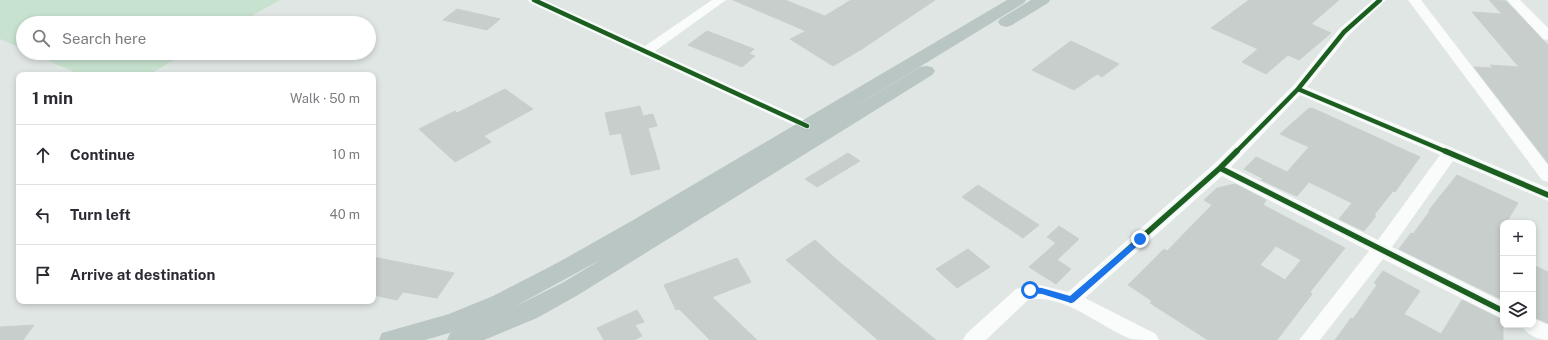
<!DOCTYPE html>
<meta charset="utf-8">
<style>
:root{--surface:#fff;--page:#f2f2f3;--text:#2b2b33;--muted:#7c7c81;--line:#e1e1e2}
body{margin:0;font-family:"Public Sans",sans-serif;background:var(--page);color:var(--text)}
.controls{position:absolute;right:12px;bottom:12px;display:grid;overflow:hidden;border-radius:8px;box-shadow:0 2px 6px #0003}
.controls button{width:36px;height:36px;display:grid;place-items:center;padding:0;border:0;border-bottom:1px solid var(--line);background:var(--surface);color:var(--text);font:20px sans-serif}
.stop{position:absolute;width:12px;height:12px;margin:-9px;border:3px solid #1a73e8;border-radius:50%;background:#fff}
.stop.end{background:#1a73e8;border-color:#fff;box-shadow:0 1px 4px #0008}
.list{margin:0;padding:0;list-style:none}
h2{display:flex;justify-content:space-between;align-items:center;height:52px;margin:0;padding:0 16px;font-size:17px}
h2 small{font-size:13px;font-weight:400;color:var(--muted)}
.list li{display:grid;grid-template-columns:26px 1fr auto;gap:12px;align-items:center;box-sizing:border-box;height:60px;padding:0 16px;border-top:1px solid var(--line)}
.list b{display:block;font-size:15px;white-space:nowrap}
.list em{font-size:13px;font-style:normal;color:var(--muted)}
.icon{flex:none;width:22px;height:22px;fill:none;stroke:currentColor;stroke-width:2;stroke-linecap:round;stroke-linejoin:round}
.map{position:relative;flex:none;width:1548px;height:340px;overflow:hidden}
.search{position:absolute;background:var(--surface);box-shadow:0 2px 6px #0003;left:16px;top:16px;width:360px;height:44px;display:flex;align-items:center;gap:10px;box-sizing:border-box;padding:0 14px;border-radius:22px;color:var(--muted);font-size:15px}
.panel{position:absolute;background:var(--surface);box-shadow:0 2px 6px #0003;left:16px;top:72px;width:360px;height:232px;border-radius:8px}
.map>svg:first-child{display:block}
</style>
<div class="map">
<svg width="1548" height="340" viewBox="0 0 1548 340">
<rect width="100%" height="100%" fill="#e0e6e3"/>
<path fill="#c7e2cf" d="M0,0h280l-41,23h-216v26l-23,-10z
M31,53h155l-38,22h-67z"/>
<path fill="#c7cecb" stroke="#c8cfcc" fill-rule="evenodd" d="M733,0h52l40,16 26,-16h84l-73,49 -29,17 -43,-27 16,-8z
M1249,0h90l-28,24 20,9 -32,27 -11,-5 -22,19 -24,-12 16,-13 -47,-21z
M1489,0l17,1 42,44v118l-74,-96 19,1 -3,-3 29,2 -47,-55 30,2z
M457,9l43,10 -13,11 -44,-10z
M707,31l47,18 -5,5 6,2 -13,11 -54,-22z
M1071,41l48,23 -17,13 -5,-3 -23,16 -42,-20z
M505,89l28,20 -49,27 7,6 -36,20 -36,-33 36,-18 2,2z
M640,106l3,10 10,-2 4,12 -9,2 12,41 -29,6 -10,-42 -11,2 -5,-22z
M1312,108l108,49 -25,35 -2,-1 -19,24 2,1 -12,15 -25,-12 13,-16 -43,-21 -12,14 -3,-1 -33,-15 3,-1 -20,-10 12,-12 31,15 22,-25 -29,-13 28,-25z
M848,153l12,8 -43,26 -12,-8z
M1457,175l61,28 -12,20h-3v77l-104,-51 12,-16 2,1 17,-23 -1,-1z
M1235,184l31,16 -3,5 82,43 -35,44 2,2 -35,46h-69l-58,-37 2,-2 -24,-16 36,-36 3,2 45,-46 -8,-5 13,-12zM1276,246l25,14 -16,20 -25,-15z
M978,185l61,40 -16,13 -61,-41z
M1059,226l20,13 -22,21 14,9 -15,15 -27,-17 27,-24 -9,-6z
M815,240l23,21 98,79h-58l-92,-80z
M968,249l22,18 -33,21 -21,-19z
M373,257l81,16 -17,25 -34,-6 -6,8 -24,-5z
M737,258l14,24 -39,15 45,43h-47l-31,-31 -3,1 -12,-25z
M1533,265l15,7v51l-15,-6z
M1383,271l37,20 -16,23 37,20 21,-34 41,20v20h-168l16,-22 2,1 24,-34 -3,-2z
M637,310l7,12 -9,3 7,11 -8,4h-30l-7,-12z
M34,325l-11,15h-23v-13z"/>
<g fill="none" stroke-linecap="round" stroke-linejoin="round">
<path fill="#fafbfb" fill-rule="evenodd" d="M528,0h16l101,46 67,-46h14l-71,51 157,72 3,3 -3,3 -5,2 -5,-2 -272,-126z
M1373,0h13l-37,35 -42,52 241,101v13l-95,-40 -61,86 111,55v17l-120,-60 -63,81h-21l70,-89 -147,-75 -137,122 71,36 3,6c-8,0 -21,0 -28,-1 -32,-12 -66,-46 -103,-39l-42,40h-23l3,-6 50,-45 20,-5 32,8 146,-128 79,-78 46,-57zM1300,95l140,60 -62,85 -147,-73z
M1408,0h13l127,165v17l-6,-2z
M1507,0h13l28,28v12l-5,-1z
M1533,318l15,7v15c-10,0 -22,-6 -27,-15h12z"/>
<path fill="#bac6c3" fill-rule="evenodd" d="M1007,0h19l-2,3 -206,126 102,-62 6,-1 6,1 3,4 -3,4 -354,220 -41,23 -53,22h-37l3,-7 6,-2 -31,9h-46l3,-7 67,-19 44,-18 66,-34 76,-43zM602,259l-40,24 -48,24z
M1031,0h19l-2,3 -36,22 -6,2 -6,-2 -2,-3 2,-3z"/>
<g stroke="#edf7f2" stroke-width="6">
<path id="cycleway-far1" d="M534,0l273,126
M1298,89l149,63
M1236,152l62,-63 46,-57 36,-32"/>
</g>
<g stroke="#edf7f2" stroke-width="8">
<path id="cycleway" d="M1445,151l103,44
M1220,168l283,143
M1071,300l149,-132 17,-17"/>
</g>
<use href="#cycleway-far1" stroke="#1b5e20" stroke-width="4.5"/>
<use href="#cycleway" stroke="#1b5e20" stroke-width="5.5"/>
</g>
<path fill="#1a73e8" d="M1140,236l3,1v4l-69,61 -3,1 -29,-9 -12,-1 -3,-3 3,-3 12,1 28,8z"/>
</svg>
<div class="controls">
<button>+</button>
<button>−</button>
<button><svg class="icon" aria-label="layers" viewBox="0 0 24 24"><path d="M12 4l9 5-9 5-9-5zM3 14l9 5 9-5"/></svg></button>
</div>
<div class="stop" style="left:1030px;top:290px"></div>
<div class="stop end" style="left:1140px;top:239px"></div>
<div class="search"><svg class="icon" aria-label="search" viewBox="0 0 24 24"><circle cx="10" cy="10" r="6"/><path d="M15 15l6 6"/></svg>Search here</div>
<section class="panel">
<h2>1 min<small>Walk · 50 m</small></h2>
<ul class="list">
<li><svg class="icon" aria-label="ahead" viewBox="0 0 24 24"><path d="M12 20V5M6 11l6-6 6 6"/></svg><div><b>Continue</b></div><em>10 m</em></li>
<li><svg class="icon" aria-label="left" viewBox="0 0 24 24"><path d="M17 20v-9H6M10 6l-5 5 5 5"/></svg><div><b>Turn left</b></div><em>40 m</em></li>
<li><svg class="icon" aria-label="arrive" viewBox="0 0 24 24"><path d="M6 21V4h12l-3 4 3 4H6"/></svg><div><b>Arrive at destination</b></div></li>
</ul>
</section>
</div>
